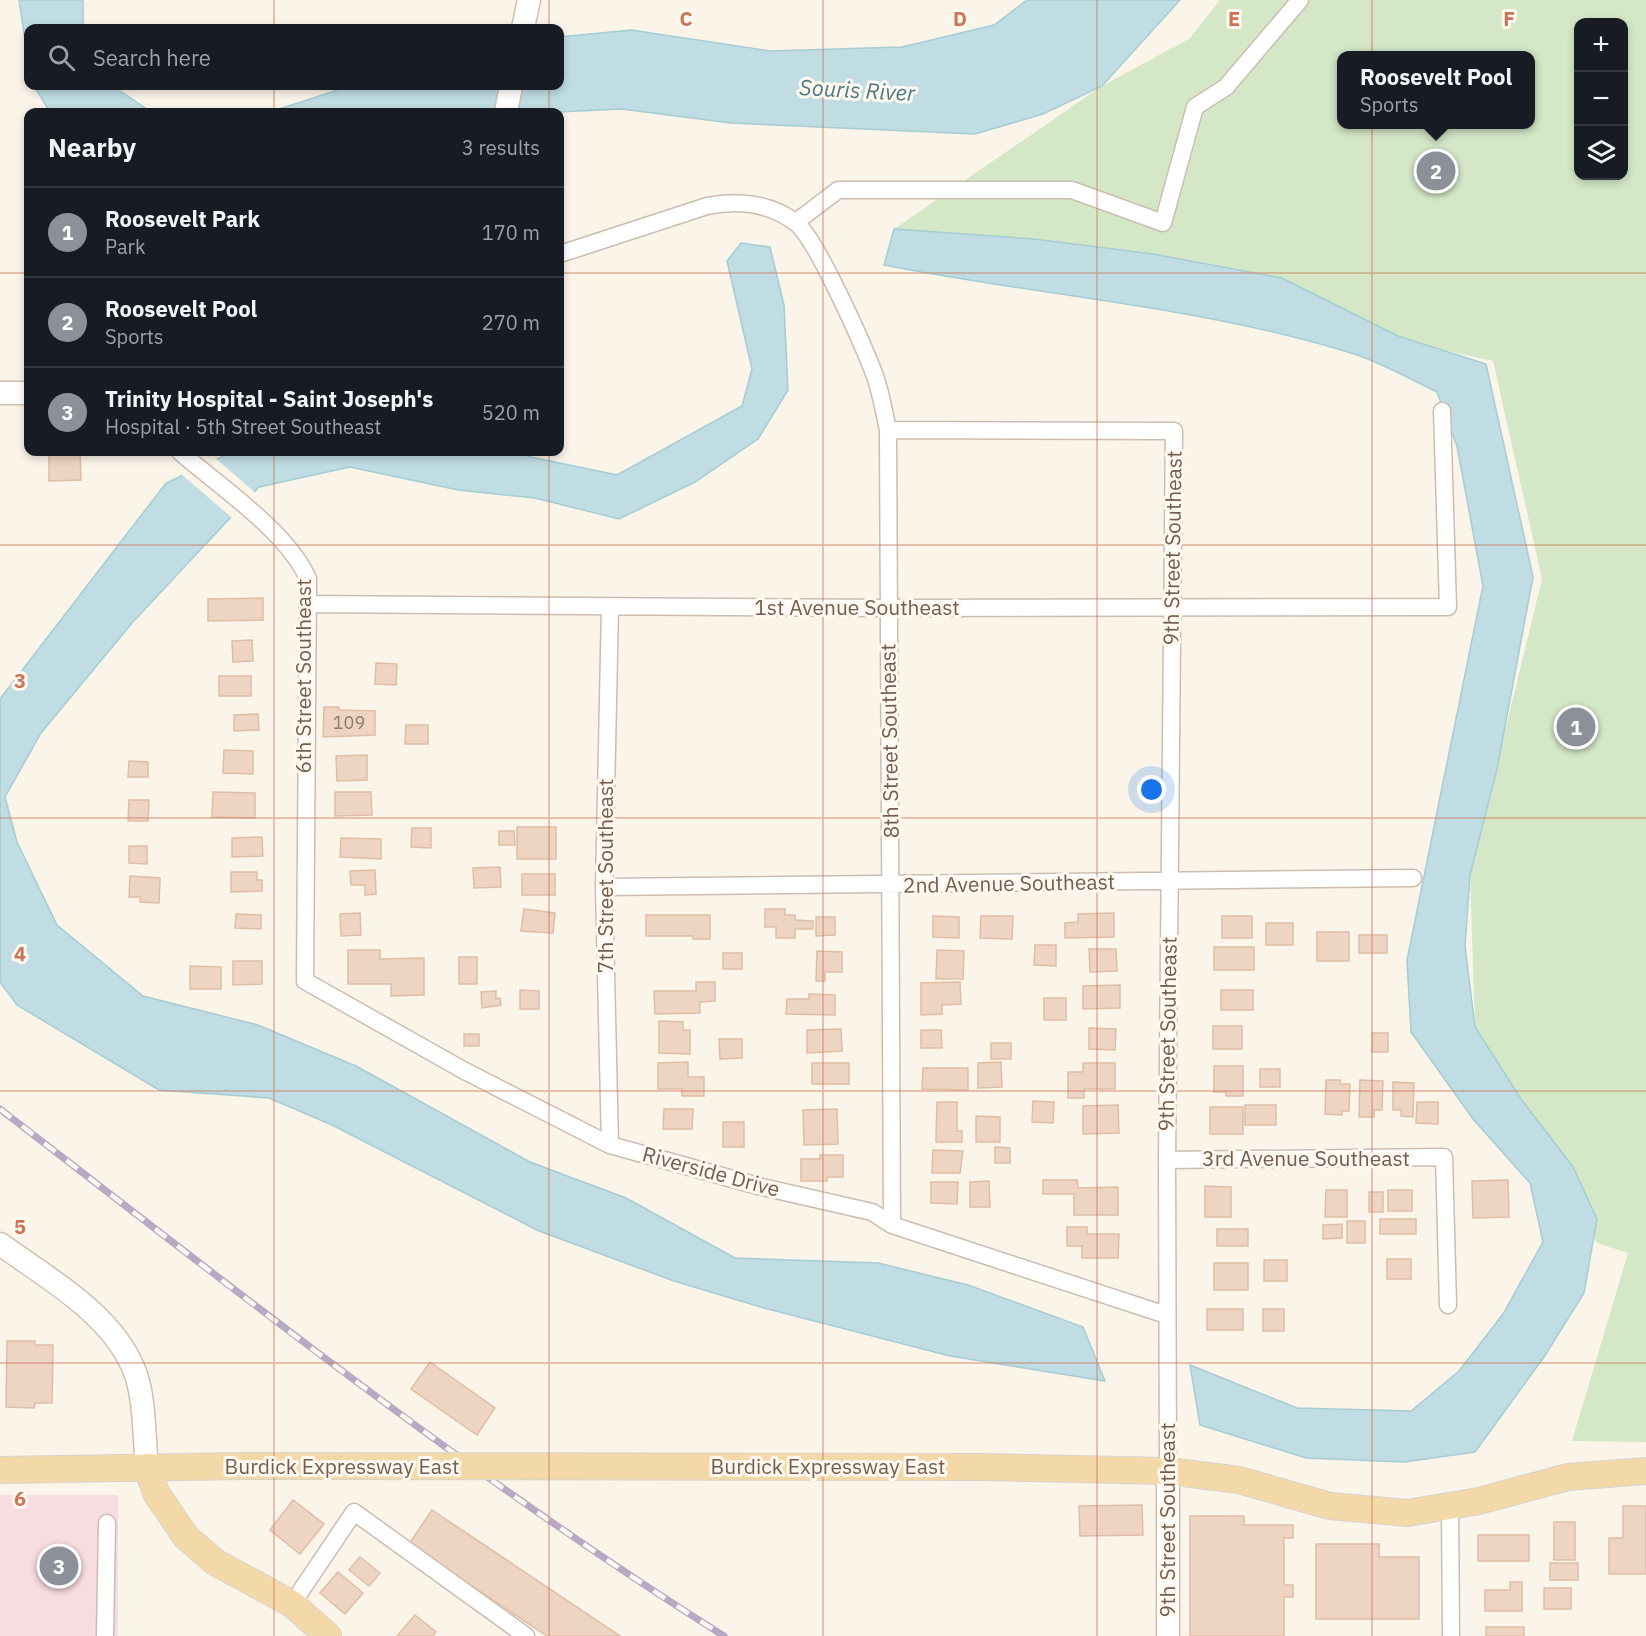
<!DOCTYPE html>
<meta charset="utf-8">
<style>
:root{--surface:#171b24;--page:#20242c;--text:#f1f3f6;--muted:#9ea1a6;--line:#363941;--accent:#8c9099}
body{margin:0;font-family:"IBM Plex Sans",sans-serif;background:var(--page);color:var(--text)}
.controls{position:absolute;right:18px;top:18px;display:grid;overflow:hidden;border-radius:12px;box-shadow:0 3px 9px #0003}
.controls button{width:54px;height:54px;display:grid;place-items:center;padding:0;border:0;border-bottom:2px solid var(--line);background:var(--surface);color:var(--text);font:30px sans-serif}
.you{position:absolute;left:1152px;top:790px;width:21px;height:21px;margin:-15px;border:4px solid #fff;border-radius:50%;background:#1a73e8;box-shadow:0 0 0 9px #1a73e833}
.badge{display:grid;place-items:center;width:39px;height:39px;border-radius:50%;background:var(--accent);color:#fff;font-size:20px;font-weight:700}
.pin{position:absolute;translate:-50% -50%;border:3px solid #fff;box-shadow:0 2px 6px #0006}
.popup{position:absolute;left:1337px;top:51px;width:198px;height:78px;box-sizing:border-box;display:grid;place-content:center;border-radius:12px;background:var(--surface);filter:drop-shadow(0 2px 4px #0005);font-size:20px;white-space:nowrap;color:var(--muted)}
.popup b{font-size:22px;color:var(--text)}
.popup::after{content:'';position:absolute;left:50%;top:100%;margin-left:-12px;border:12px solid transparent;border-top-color:var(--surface)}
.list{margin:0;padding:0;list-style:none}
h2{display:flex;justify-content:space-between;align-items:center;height:78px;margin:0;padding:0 24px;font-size:26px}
h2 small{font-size:20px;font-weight:400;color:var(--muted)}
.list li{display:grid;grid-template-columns:39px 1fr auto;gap:18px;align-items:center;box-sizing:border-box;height:90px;padding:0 24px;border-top:2px solid var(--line)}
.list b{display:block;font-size:22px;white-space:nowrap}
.list p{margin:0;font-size:20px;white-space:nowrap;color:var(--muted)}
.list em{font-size:20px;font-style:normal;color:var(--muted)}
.icon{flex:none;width:33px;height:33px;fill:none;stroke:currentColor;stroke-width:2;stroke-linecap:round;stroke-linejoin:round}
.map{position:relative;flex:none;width:1646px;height:1636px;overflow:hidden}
.search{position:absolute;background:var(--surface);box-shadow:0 3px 9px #0003;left:24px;top:24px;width:540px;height:66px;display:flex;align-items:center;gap:15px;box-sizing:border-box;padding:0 21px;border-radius:12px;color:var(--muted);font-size:22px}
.panel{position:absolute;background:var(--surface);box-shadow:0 3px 9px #0003;left:24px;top:108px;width:540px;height:348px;border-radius:12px}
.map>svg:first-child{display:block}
</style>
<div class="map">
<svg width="1646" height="1636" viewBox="0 0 1646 1636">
<rect width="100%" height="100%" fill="#fbf4e9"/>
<path fill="#f8dde0" d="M0,1495h118v141h-118z"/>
<path fill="#d4e8c8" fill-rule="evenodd" d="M1220,0h426v1442l-74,-1 56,-188 -31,-10 -122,-216 -5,-152 72,-296 -49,-218 -599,-132 208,-143 87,-47zM1578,22h46v154h-46zM1342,56h188v68h-188z"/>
<path fill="#bfdde3" stroke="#a6ccd4" stroke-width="1.5" d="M19,0h64v28h-55v31z
M1027,0h153l-78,86 -59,28 -68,20 -244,-11 -110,-14 -62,3h-289l80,-26h210v-49l71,-7 139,21 132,-4 92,-22z
M34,86h79l38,26h-101z
M894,229l140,10 119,15 129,24 116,58 88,28 47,213 -36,192 -27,106 -5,71 10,81 46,72 52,68 24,52 -13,74 -40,64 -69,95 -71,10 -98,-4 -106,-33 -10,-60 107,43 114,3 48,-40 44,-57 40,-72 -13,-59 -57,-64 -62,-87 -4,-72 76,-374 -26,-140 -20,-54c-27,-13 -55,-29 -83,-38 -153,-48 -314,-58 -470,-89z
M741,243l29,4 14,58 4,85 -30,49 -63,43 -76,37 -84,-21 -77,-8 -108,-23 -91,20 -127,136 -91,110 -36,64 12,45 40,83 86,71 115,29 98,41 174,96 96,36 109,60 143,5 90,22 115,42 22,54 -155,-25 -186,-48 -90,-27 -135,-50 -207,-106 -63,-27 -110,-8 -142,-85 -17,-23v-283l166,-216 66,-31h284l15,5 86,18 125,-69 10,-37 -25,-108z"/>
<path fill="#fbf4e9" d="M214,457l43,37 -25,24 -52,-45z"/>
<path fill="#eed5c3" stroke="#dfbda5" stroke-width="1.5" d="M49,452h31l1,28 -32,1z
M263,598v22l-55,1v-22z
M252,640l1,21 -20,1 -1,-21z
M376,663l21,1 -1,21 -21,-1z
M219,676h32v20h-32z
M324,707h15v3l36,1v24l-52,2z
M258,714l1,16 -25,1v-16z
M406,725h22v19h-23z
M224,750l29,1v23l-30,-1z
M367,755v25l-30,1 -1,-25z
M129,761l19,1v15h-20z
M213,792l42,1v25l-43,-1z
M335,792h36l1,23 -37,1z
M129,800h20l-1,21h-20z
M517,827h39v32h-39z
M412,828h19v20l-20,-1z
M499,831h15l1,14h-16z
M262,837l1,19 -31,1v-19z
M341,838l40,1v20l-41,-2z
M129,846h18v18l-18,-1z
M500,867l1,20 -27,1 -1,-20z
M375,870l1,24 -11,1v-10h-14l-1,-14z
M231,872h26v8h5v11l-31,1z
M522,874h33v21h-33z
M130,876l30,2 -1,25 -19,-1v-5h-11z
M524,909l31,4 -2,20 -32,-2z
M765,909h20v6h10v5l18,1v8h-18v9h-19v-11h-11z
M360,913l1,22 -20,1 -1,-22z
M1114,913v24l-49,1v-15l13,-1v-8z
M236,914l25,1v14l-26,-1z
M646,915h64v24h-17v-3h-47z
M933,916l26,1v21l-26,-1z
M981,916h32l-1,23 -32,-1z
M1222,916h30v22h-30z
M816,917h19v18l-19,1z
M1266,923h27v22h-27z
M1317,932h32v29h-32z
M1359,935h28v18h-28z
M1035,945h21v21l-22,-1z
M1214,947h40v23h-40z
M1089,949h27l1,22 -27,1z
M348,950h32v9l44,-1v37l-33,1v-12h-43z
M937,950l27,1 -1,28h-27z
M817,951l25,1v20h-17v9h-9z
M723,953h19v16h-19z
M459,957h18v27h-18z
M233,961h29v23l-29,1z
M190,966l31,1v22h-31z
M696,982h19v19l-15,1v11l-45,1 -1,-23h42z
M960,982l1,22 -19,1v9l-21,1v-32z
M1120,985v23l-37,1v-23z
M520,990l19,1v18h-19z
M1221,990h32v20h-32z
M496,991v8l4,-1 1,7 -19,3 -1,-16z
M809,994l26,1v20l-49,-1 1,-15h22z
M1044,998h22v22h-22z
M659,1021l24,1v8h7v24l-31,-1z
M1213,1026h29v23h-29z
M1089,1028l27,1 -1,21 -26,-1z
M841,1029l1,22 -35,2v-23z
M921,1030h20l1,18h-21z
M1372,1033h16v19h-16z
M464,1034h15v12h-15z
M719,1039h23v19l-22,1z
M991,1043h20v16h-20z
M688,1062v15h16v19h-22v-7h-24v-26z
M1001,1062l1,25 -24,1v-25z
M812,1063h37v21h-37z
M1083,1063h32v26h-31v9h-16v-26h15z
M1214,1066h29v30h-17v-4h-12z
M923,1068h45v22l-46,-1z
M1260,1069h20v18h-20z
M1326,1080h14v4h10l-1,27h-7v4l-17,-1z
M1360,1080l23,1 -1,29h-8v7h-15z
M1393,1082l21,1 -1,34 -12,-1v-6h-8z
M1033,1101l21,1 -1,21 -21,-1z
M937,1102h20v29h5v11h-26z
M1417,1102h21v22l-22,-1z
M1118,1105l1,28 -36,1v-28z
M1245,1105h31v20h-31z
M1210,1107h33v27h-33z
M664,1109h29l-1,20h-29z
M837,1109l1,35 -34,1 -1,-35z
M976,1116l24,1v25h-24z
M723,1122h21v25h-21z
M995,1147l15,1v15h-15z
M933,1150l30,1 -3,22h-28z
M820,1155h23v22h-16v4h-26v-22h19z
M1043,1180h34l1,8 40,-1v28h-44v-21h-31z
M1508,1180l1,37 -36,1 -1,-37z
M989,1181l1,26h-20v-25z
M931,1182h27l-1,22 -26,-1z
M1205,1186l26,1v30h-26z
M1326,1190h21v27h-22z
M1388,1190h24v21h-24z
M1369,1192h14v20h-14z
M1380,1219h36v15h-36z
M1347,1221h18v22h-18z
M1342,1224v14l-19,1v-14z
M1067,1227h20v7h32l-1,24h-36v-12h-15z
M1217,1229h31v17h-31z
M1387,1259h24v20h-24z
M1264,1260h23v21h-23z
M1214,1263h34v27h-34z
M1207,1309h36v21h-36z
M1263,1309h21v22h-21z
M7,1341h28v4h18l-1,58h-17l-1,5 -28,-1z
M430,1362l65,46 -18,27 -66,-46z
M293,1500l31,24 -24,30 -30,-24z
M1142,1505l1,30 -63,1 -1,-30z
M1623,1506h23v68h-37v-36h14z
M432,1510l188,126h-73l-138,-92z
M1190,1516h54v9h49v13h-9v47h9v12h-9v39h-94z
M1554,1522h21v38h-21z
M1478,1535h51v26h-51z
M1316,1544h63v13h40v62h-103z
M360,1557l20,16 -11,13 -20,-16z
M1550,1563h28v17h-28z
M338,1572l25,21 -18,21 -25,-21z
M1510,1582h12v29h-37v-21h25z
M1544,1588h27v21h-27z
M415,1615l21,17 -3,4h-36z
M1486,1627h38v9h-38z"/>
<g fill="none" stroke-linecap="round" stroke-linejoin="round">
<g stroke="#ccbdb0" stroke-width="19">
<path id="street" d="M796,222l42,-32h234l91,33 32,-116 31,-20 74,-87
M560,254l147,-48c30,-6 62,-3 88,16 21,15 69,125 80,154 6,17 9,36 13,54l4,795
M888,430l286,1 -7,729 1,311
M180,452c39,34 108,80 128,127l-3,402 158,89 147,75 148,41 114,26 20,13 274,90
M307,604l581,4 560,-1 -6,-196
M610,607l-6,280 6,258
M604,887l809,-9
M1167,1160l277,-3 4,148
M1450,1506l1,130
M292,1604l62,-92 172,124
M105,1636l2,-113"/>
</g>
<g stroke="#d1bfb0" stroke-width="25">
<path id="secondary" d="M523,28l6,-28
M506,112l5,-26
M0,393h28
M0,1244c47,34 113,70 135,128 10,26 9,67 12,95
M1168,1471v165"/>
</g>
<g stroke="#d8d2ce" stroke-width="28">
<path id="primary" d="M147,1467l9,26 30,44 29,25 77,42 36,32
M980,1467l188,4 71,9 91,26 77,7 72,-12 89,-24 78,-6
M0,1470l244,-4"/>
</g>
<use href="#street" stroke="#fff" stroke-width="16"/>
<use href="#secondary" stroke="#fff" stroke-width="22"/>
<use href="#primary" stroke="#f3d9a8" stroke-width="26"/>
<g stroke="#b8a8c4" stroke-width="7">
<path id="rail" d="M0,1109c236,182 471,368 724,527"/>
</g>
<use href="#rail" stroke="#fef8ef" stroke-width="4.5" stroke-dasharray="14" stroke-linecap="butt"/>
<g stroke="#d8d2ce" stroke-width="28" stroke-linecap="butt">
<path id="primary-bridge" d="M244,1466l736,1"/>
</g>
<use href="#primary-bridge" stroke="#f3d9a8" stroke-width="26"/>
</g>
<path fill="none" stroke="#cb7558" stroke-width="1.5" stroke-opacity="0.55" d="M274,0v28M549,0v28M823,0v1636M1097,0v1636M1372,0v1636M274,86v26M549,86v26M0,273h28M560,273h1086M274,452v1184M549,452v1184M0,545h1646M0,818h1646M0,1091h1646M0,1363h1646"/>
<g text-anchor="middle" stroke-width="6" stroke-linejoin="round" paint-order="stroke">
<g font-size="18" fill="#927b6c">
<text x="349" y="729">109</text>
</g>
<g font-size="21" fill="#735d4f" stroke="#fef8ef">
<text transform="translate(1173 548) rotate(-89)" y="7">9th Street Southeast</text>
<text x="857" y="615">1st Avenue Southeast</text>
<text transform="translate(304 676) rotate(-90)" y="7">6th Street Southeast</text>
<text transform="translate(890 741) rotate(-91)" y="7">8th Street Southeast</text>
<text transform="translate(606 876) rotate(-90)" y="7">7th Street Southeast</text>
<text transform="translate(1009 884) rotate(-1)" y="7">2nd Avenue Southeast</text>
<text transform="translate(1168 1034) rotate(-89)" y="7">9th Street Southeast</text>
<text x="1306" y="1166">3rd Avenue Southeast</text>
<text transform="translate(711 1172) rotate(15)" y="7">Riverside Drive</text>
<text x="342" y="1474">Burdick Expressway East</text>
<text x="828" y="1474">Burdick Expressway East</text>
<text transform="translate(1168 1520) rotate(-90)" y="7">9th Street Southeast</text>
</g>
<g font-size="22" font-style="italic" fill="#4a7a85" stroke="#fef8ef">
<text transform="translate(857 90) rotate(3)" y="8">Souris River</text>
</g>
</g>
<g font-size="20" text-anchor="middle" font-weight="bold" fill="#cb7558" stroke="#fef8ef" stroke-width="6" stroke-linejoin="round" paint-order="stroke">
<text x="686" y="26">C</text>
<text x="960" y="26">D</text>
<text x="1234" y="26">E</text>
<text x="1509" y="26">F</text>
<text x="20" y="688">3</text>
<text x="20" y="961">4</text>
<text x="20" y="1234">5</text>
<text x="20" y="1506">6</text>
</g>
</svg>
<div class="controls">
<button>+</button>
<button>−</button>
<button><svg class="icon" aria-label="layers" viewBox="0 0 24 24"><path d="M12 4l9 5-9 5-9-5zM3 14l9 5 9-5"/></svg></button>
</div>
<div class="you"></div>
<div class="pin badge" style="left:1576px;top:727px">1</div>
<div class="pin badge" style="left:1436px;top:171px">2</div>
<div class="popup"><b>Roosevelt Pool</b>Sports</div>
<div class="pin badge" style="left:59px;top:1566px">3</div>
<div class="search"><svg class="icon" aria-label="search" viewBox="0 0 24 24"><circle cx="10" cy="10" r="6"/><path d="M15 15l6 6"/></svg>Search here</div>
<section class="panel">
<h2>Nearby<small>3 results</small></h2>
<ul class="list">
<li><span class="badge">1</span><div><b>Roosevelt Park</b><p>Park</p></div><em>170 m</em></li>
<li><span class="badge">2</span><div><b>Roosevelt Pool</b><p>Sports</p></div><em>270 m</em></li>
<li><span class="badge">3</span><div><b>Trinity Hospital - Saint Joseph's</b><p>Hospital · 5th Street Southeast</p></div><em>520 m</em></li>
</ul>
</section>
</div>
